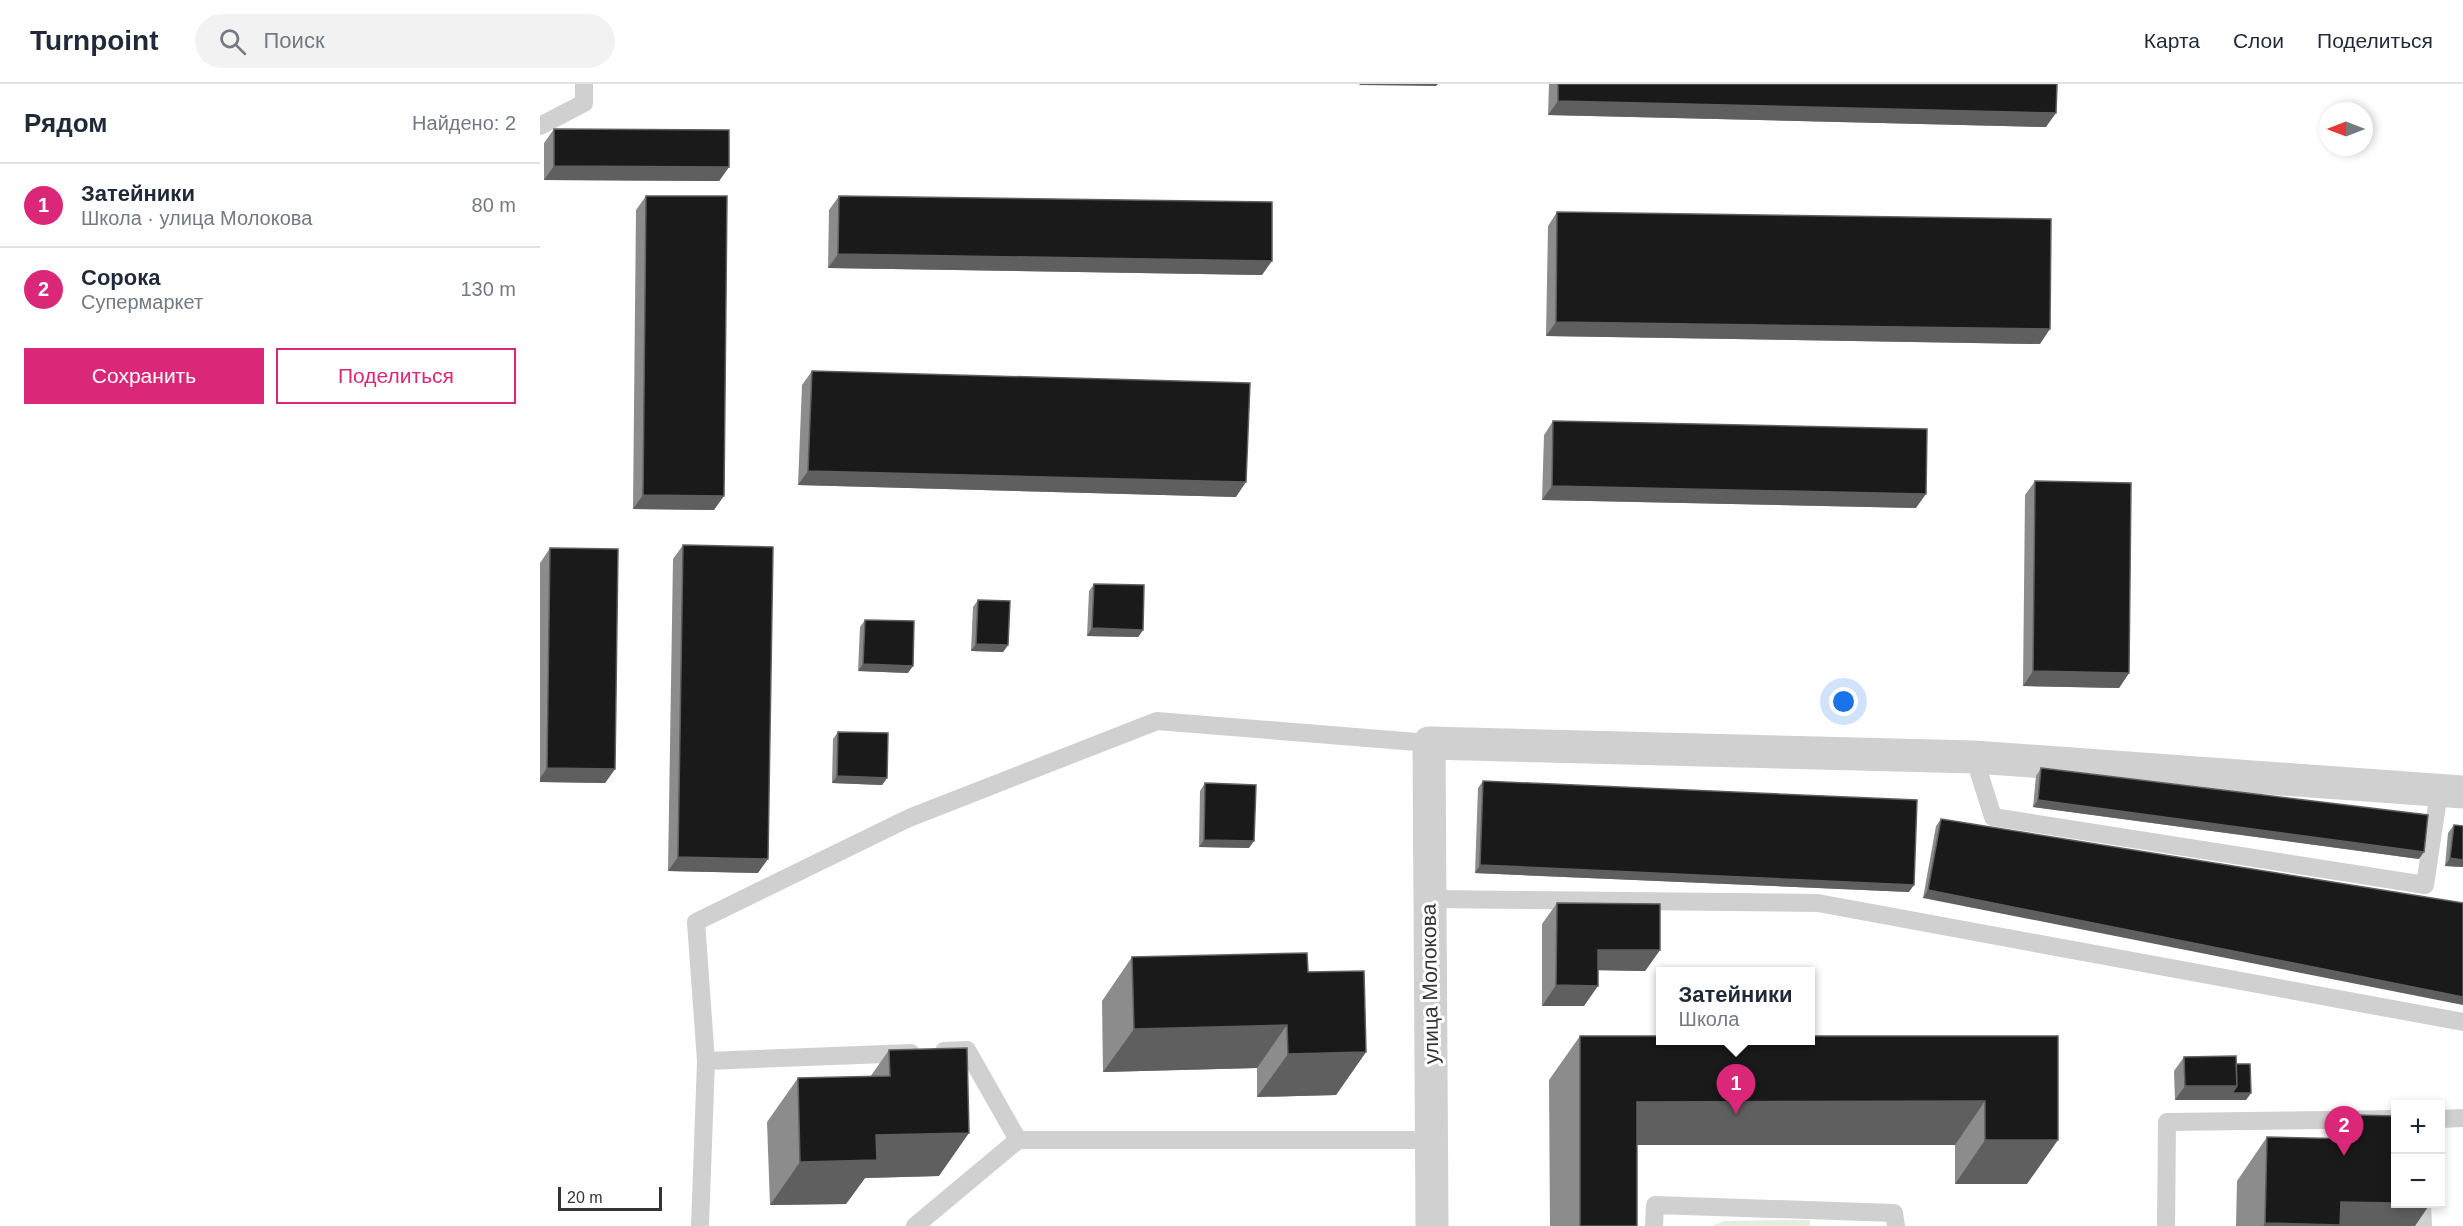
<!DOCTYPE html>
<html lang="ru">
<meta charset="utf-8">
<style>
:root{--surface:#fff;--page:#f2f2f3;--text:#1f2937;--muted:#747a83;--line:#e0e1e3;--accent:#db2777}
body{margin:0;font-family:Arial,sans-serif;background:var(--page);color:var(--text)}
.controls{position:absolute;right:18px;bottom:18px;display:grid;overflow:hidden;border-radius:0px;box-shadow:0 3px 9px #0003}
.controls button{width:54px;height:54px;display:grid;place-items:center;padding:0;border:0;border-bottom:2px solid var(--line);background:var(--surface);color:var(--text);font:30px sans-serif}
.compass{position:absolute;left:1779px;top:18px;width:54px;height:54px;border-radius:50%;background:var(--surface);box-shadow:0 3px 9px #0003;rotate:270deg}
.scale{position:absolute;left:18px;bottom:15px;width:104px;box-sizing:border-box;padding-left:6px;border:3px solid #333;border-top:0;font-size:16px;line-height:21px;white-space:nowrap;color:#333;-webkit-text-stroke:4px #fff;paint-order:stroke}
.you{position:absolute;left:1304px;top:618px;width:21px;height:21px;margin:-15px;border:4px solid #fff;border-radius:50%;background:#1a73e8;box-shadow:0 0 0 9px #1a73e833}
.badge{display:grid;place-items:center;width:39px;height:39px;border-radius:50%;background:var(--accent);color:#fff;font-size:20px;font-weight:700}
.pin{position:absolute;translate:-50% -50px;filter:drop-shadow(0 2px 3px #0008)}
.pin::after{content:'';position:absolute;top:32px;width:21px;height:18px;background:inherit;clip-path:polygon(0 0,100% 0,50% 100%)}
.popup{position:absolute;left:1116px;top:883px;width:159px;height:78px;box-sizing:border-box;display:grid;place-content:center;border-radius:0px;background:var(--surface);filter:drop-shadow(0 2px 4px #0005);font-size:20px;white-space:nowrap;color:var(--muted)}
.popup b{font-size:22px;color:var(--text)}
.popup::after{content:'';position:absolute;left:50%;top:100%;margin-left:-12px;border:12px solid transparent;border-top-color:var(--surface)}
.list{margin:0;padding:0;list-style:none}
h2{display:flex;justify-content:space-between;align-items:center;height:78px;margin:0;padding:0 24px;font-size:26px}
h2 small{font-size:20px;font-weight:400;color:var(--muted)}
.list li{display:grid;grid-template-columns:39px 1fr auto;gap:18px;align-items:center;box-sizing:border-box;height:84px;padding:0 24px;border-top:2px solid var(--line)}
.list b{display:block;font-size:22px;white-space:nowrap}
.list p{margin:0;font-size:20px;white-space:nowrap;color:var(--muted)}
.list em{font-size:20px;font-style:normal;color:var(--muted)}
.actions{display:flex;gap:12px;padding:18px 24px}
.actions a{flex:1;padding:14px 0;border:2px solid var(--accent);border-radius:0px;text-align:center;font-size:21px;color:var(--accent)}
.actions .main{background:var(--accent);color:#fff}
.icon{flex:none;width:33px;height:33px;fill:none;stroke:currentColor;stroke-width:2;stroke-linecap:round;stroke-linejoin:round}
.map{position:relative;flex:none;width:1923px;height:1142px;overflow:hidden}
header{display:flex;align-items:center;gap:36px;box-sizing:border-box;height:84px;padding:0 30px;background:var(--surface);border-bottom:2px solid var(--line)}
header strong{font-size:28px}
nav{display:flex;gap:33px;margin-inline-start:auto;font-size:21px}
.search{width:420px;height:54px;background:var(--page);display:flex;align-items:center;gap:15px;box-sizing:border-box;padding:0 21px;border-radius:33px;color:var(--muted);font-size:22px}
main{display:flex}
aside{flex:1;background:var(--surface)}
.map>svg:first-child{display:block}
</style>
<header>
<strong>Turnpoint</strong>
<div class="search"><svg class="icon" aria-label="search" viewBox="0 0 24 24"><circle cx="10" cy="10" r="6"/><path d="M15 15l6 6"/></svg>Поиск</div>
<nav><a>Карта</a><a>Слои</a><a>Поделиться</a></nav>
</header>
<main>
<aside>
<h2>Рядом<small>Найдено: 2</small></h2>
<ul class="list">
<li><span class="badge">1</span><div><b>Затейники</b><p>Школа · улица Молокова</p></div><em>80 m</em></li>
<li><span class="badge">2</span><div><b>Сорока</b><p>Супермаркет</p></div><em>130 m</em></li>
</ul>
<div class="actions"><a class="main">Сохранить</a><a>Поделиться</a></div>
</aside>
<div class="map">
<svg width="1923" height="1142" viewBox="0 0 1923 1142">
<rect width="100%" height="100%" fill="#fff"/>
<path fill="#e6ecdf" d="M1270,1136v6h-98l12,-5z"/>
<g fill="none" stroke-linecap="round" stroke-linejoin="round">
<path stroke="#d0d0d0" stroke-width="18" d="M0,42l44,-23v-19
M1434,673l19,60 432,68 14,-93
M890,815l388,4 645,119
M166,977l205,-8
M1900,1035l23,-1
M478,1056h414
M1882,1120l1,22
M160,1142l6,-165 -10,-139 213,-104 248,-97 272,22
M375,1142l103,-86 -51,-90 -23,1
M1114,1142l1,-21 239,8 2,13
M1626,1142l1,-104 229,-3"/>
<path stroke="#d0d0d0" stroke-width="33" d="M892,1142l-3,-483 545,14 489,35"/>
</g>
<path fill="#8c8c8c" d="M1009,0h508l-11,43 -498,-12z
M14,45l175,38 -10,14 -175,-1v-37z
M106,112l68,314 -81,-1 3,-299z
M299,112l423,79 -434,-7 1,-58z
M1017,128l483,132 -494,-8 2,-110z
M272,287l424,126 -438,-12 4,-100z
M1013,337l363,87 -374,-8 2,-65z
M1495,397l94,192 -10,15 -96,-2 2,-191z
M143,461l75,328 -90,-2 5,-312z
M10,464l65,221 -10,14 -65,-1v-219z
M554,500l49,46 -5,7 -51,-1 2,-45z
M438,516l30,45 -5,7 -32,-1 2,-44z
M325,536l43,53 -50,-2 2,-44z
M298,648l49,46 -5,7 -50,-2 1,-44z
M1501,684l378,91 -386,-52 3,-31z
M943,697l426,111 -434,-19 3,-85z
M665,699l44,65 -50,-1 1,-56z
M1401,735l522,84 -540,-5 13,-72z
M1914,741l9,1v41l-18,-1 3,-33z
M1017,819l103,47 -15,21 -47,-1 -14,36h-42v-82z
M592,873l176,15 58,80 -30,43 -79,2v-29l-154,4 -1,-71z
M1040,952h478l-31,148h-72v-39h-318v81h-87l-1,-146z
M349,966l50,126 -74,2 -19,26 -76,1 -3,-83 31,-44 72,-1z
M1644,973l52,7 15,29 -5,7h-71l-1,-29z
M1815,1031l60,111h-179l1,-45 30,-44 71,2z"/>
<path fill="#5f5f5f" d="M820,0h78l-2,2 -77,-1z
M1018,17l498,12 -10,14 -498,-12z
M14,82l175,1 -10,14 -175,-1z
M298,170l434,7 -10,14 -434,-7z
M1016,238l494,7 -10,15 -494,-8z
M268,387l438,11 -10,15 -438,-12z
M1012,402l374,8 -10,14 -374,-8z
M103,411l81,1 -10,14 -81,-1z
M552,544l51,2 -5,7 -51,-1z
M436,560l32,1 -5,7 -32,-1z
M323,580l50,2 -5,7 -50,-2z
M1493,587l96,2 -10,15 -96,-2z
M7,684l68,1 -10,14 -65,-1v-4z
M297,692l50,2 -5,7 -50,-2z
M1498,716l386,52 -5,7 -386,-52z
M664,756l50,1 -5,7 -50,-1z
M138,773l90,2 -10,14 -90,-2z
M1910,774l13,2v7l-18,-1z
M940,781l434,20 -5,7 -434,-19z
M1388,806l535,107v8l-540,-107z
M1058,866h62l-15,21 -61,-1z
M1016,901l42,1 -14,20h-42z
M747,941l-30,43 -154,4 31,-43z
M826,968l-30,43 -79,2 31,-43z
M1645,1002h52l14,7 -5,7h-71z
M1445,1017l-30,44h-348l30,-43z
M429,1049l-30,43 -74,2 -19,26 -76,1 30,-43 76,-27z
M1445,1056h73l-31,44h-72z
M1801,1118l89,2 -15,22h-152l2,-3z"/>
<path fill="#1a1a1a" stroke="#5f5f5f" stroke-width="1.5" d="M1018,0h499l-1,29 -498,-12z
M14,45l175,1v37l-175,-1z
M106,112h81l-3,300 -81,-1z
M299,112l433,6v59l-434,-7z
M1017,128l494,7 -1,110 -494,-7z
M272,287l438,12 -4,99 -438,-11z
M1013,337l374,8 -1,65 -374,-8z
M1495,397l96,2 -2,190 -96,-2z
M143,461l90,2 -5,312 -90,-2z
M10,464l68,1 -3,220 -68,-1z
M554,500l50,1 -1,45 -51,-2z
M438,516l32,1 -2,44 -32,-1z
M325,536l49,1 -1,45 -50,-2z
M298,648l50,1 -1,45 -50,-2z
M1501,684l387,47 -4,37 -386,-52z
M943,697l434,19 -3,85 -434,-20z
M665,699l51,2 -2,56 -50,-1z
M1401,735l522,84v94l-535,-107z
M1914,741l9,1v34l-13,-2z
M1017,819l103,1v46h-62v36l-42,-1z
M767,869l1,19 56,-1 2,81 -78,2 -1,-29 -153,4 -2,-72z
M1040,952h81v5h150v-5h247v104h-73v-39l-348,1v124h-57z
M427,964l2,85 -93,2 1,25 -77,2 -2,-84 92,-2 -1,-26z
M1696,972l1,30h-52l-1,-29z
M1696,980h14l1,29h-19l5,-7z
M1815,1031l41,1v87l-55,-1 -1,23 -75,-2 2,-86 88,2z"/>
<g text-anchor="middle" stroke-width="6" stroke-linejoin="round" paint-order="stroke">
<g font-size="21" fill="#333" stroke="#fff">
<text transform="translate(890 900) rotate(-91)" y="7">улица Молокова</text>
</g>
</g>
</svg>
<div class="controls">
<button>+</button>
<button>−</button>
</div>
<svg class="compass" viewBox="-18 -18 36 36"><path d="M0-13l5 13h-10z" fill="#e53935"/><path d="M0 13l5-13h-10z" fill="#747a83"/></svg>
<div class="scale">20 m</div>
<div class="you"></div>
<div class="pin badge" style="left:1196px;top:1030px">1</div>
<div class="popup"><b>Затейники</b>Школа</div>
<div class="pin badge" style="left:1804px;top:1072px">2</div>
</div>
</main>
